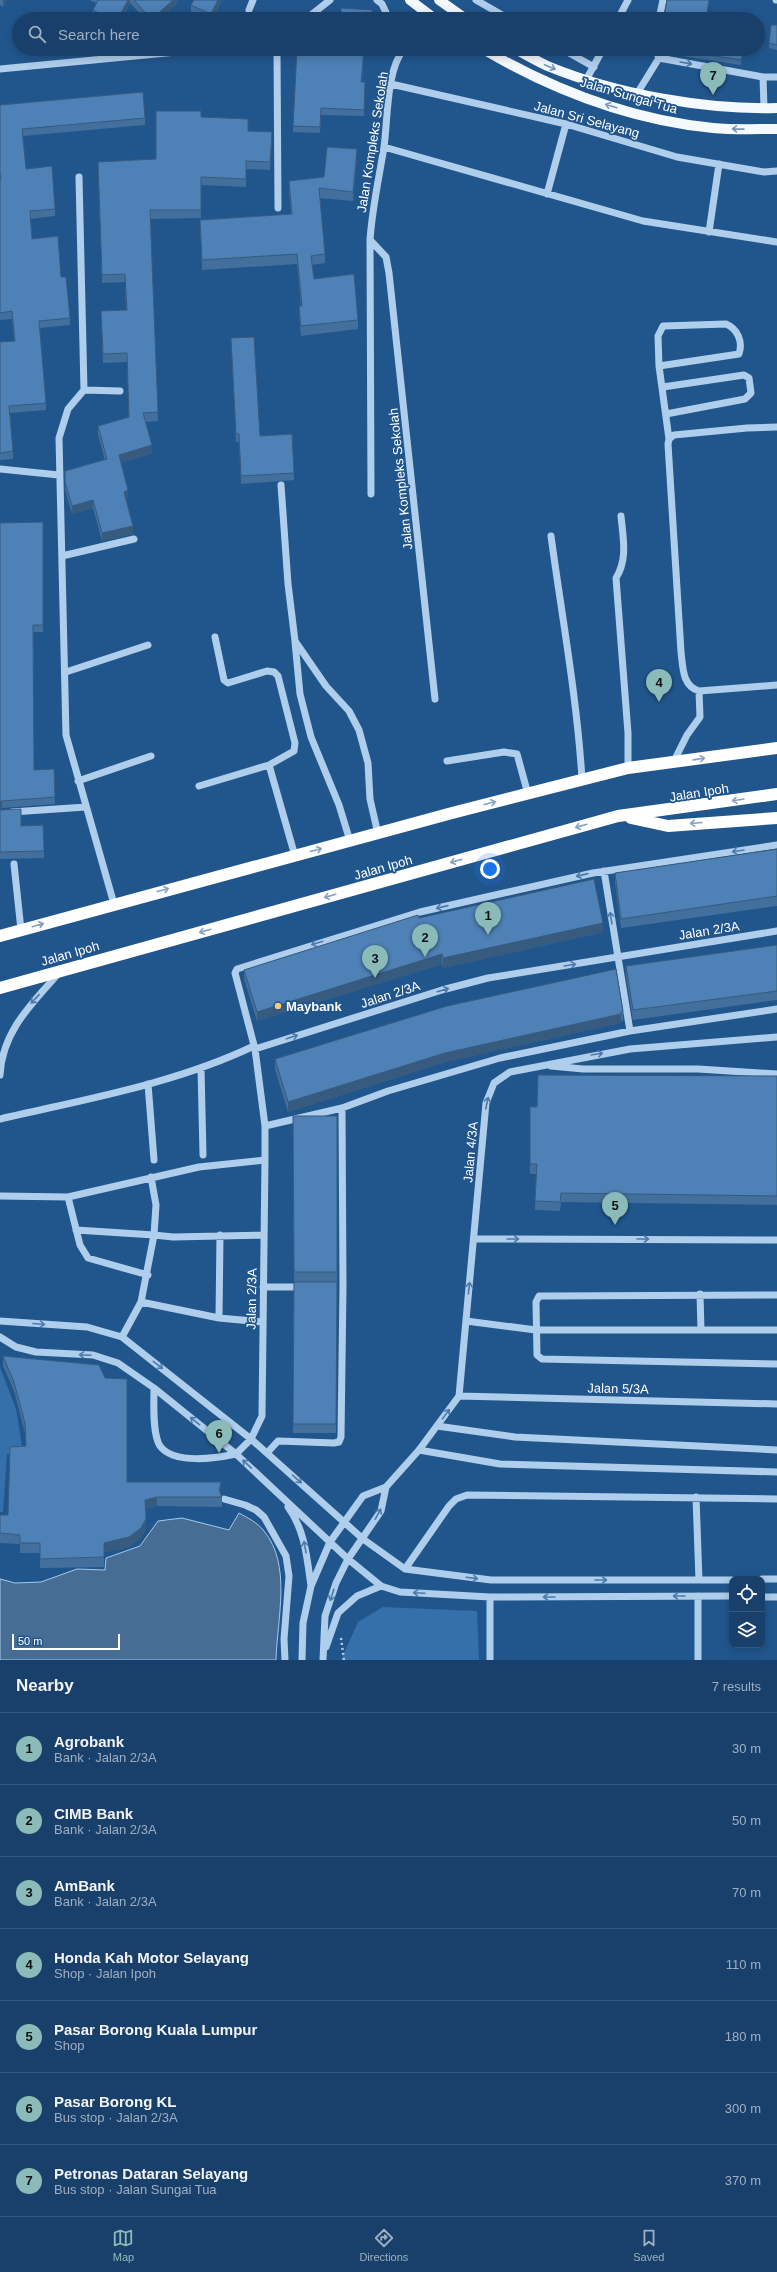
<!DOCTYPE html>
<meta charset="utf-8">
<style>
:root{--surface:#19406a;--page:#224770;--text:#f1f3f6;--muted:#9fafc1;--line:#37597e;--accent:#8bbbb9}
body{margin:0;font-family:Arial,sans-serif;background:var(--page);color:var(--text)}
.controls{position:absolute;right:12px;bottom:12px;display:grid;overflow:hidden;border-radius:8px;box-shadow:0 2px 10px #0003}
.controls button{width:36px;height:36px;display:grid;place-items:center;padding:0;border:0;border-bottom:1px solid var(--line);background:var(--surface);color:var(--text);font:20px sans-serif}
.scale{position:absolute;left:12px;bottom:10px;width:108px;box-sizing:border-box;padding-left:4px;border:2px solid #fff;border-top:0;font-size:11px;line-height:14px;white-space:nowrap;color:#fff;-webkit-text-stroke:3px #21568d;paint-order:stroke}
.you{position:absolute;left:490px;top:869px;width:14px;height:14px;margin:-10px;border:3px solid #fff;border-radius:50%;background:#1a73e8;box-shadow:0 0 0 6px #1a73e833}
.badge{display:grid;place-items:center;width:26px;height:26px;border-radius:50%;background:var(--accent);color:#111;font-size:13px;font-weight:700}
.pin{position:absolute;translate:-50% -33px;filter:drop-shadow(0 1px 2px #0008)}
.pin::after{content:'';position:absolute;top:21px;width:14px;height:12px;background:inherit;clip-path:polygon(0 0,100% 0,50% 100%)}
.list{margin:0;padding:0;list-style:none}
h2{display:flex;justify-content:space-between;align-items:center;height:52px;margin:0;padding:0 16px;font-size:17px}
h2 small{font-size:13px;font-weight:400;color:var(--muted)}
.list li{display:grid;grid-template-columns:26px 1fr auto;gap:12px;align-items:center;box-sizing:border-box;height:72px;padding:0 16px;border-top:1px solid var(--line)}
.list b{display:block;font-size:15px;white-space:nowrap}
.list p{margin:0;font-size:13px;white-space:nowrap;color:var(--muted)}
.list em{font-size:13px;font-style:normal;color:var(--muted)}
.icon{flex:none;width:22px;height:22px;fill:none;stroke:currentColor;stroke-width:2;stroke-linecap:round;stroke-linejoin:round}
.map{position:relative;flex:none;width:777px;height:1660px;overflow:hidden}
.search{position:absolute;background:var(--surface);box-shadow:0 2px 10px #0003;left:12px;right:12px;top:12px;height:44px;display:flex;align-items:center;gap:10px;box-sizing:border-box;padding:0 14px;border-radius:22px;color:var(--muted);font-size:15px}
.sheet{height:556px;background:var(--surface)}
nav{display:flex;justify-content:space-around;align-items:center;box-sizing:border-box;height:56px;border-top:1px solid var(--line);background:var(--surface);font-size:11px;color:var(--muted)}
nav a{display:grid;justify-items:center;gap:2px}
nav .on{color:var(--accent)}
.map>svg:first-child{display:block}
</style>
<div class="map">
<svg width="777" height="1660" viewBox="0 0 777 1660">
<rect width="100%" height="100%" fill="#21568d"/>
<path fill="#3570aa" d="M0,1367l16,42 7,43 -16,2 -4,58h-3z
M383,1607l94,4 2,49h-138l17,-38z"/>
<path fill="#486d94" stroke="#a3c9ed" d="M239,1513c9,5 19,10 25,18 28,34 13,88 12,129h-276v-81l15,4 26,-1 36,-13 28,1 1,-12 34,-12 18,-25 24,-3 47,12z"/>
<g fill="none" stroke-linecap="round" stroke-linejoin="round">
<path stroke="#afceec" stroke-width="2.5" stroke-dasharray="2 3" stroke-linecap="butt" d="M341,1638l3,22"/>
<path stroke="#afceec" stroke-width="7" d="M377,0l5,4 7,15
M476,0l33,19
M776,0h1
M249,10l4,-10
M306,19l24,-19
M618,19l10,-19
M659,19l4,-19
M277,49l1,159
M562,49l32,18
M655,49l4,9
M0,69l208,-20
M763,77h14
M586,80l17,-31
M391,84l175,40 111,33 87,15 13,-1
M638,92l21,-34 104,19 1,31
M384,147l259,74 134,21
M79,177l5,213
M547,194l19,-70
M709,232l10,-68
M370,240c2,-31 9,-62 14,-93 4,-28 2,-77 20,-98
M659,366l80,-12c4,-12 -1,-25 -13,-30l-63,2 -5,10 1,30 10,73
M663,387l81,-12 5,3 2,15 -6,6 -79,15
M777,427l-30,1 -73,7 -5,4 -1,5 13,208c2,15 1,34 18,39l78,-6
M0,469l59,6
M281,485l7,99 7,57 31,45 23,25 10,19 9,33 2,36 8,35
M371,494l-1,-254 16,17 3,16 46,426
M621,516c2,22 7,43 -5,62l12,155v35
M551,536c11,81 26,162 31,243
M62,556l72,-17
M215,637l9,43 4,3 39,-12 7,1 4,4 17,67 -1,8 -25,14
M295,642l5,52 11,43 28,68 11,36
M66,672l82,-27
M447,761l57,-9 13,2 11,40
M673,763l14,-28 13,-18 -1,-26
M78,781l73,-25
M199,786l70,-21 26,91
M12,812l74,-5
M14,864l7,66
M604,871l26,160
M114,904l-48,-169 -7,-297 9,-29 16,-19 36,1
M255,1049l187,-59 46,-12 289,-47
M551,1066l32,3h115l79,5
M201,1068l2,87
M0,1075c2,-43 32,-72 59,-102
M148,1084l6,76
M0,1119c86,-20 174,-35 254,-73
M265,1126l77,-18 46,-17 112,-33 130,-27 147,-22
M151,1177l5,28 -2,30 19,2 91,-2
M0,1196l68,1 131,-30 66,-7
M68,1197l12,48 8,13 60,17
M76,1230l78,5 -13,67 -19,35
M220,1235l-1,83 44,4
M474,1239l303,1
M263,1287h40
M700,1294l1,36
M777,1295l-230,1h-8l-3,6 1,53 5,4 235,5
M141,1302l78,16
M0,1321l87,6 35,10 129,102 112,100 42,30 86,11h241
M466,1321l70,9h241
M0,1337l16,10 20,5 57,3 25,8 36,25 82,66 112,105 33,27 19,6 90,5 242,-1
M154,1388c0,14 -2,46 6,58 14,19 57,12 76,8
M459,1396l318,8
M437,1426l78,11 262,13
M419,1450l81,14 277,8
M267,1453l11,-12 56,2 5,-1 2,-5 2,-150 -1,-179
M236,1454l15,-15 11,-23 3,-256v-34l-10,-77 -20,-76 2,-4 183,-57 173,-39 184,-28
M696,1497l3,83
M224,1499l21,6 11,5 8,7 22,39 3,20 -5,63 1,21
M288,1507c17,23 19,51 23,79
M405,1569l44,-63 7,-7 11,-4 310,4
M762,1579h15
M762,1597h15
M326,1647l12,-34 19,-17 24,-10
M302,1660l1,-37 8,-37 19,-44 33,-46 23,-9
M323,1660l2,-44 11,-33 12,-24 33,-48 5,-24 33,-37 40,-54 27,-293 8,-20 16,-11 120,-23 147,-12
M490,1660v-63
M698,1660v-64"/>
<path stroke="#f4f9fe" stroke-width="10" d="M410,0l25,19
M439,0l27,19
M483,49c70,41 149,71 230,79 21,2 43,1 64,1
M515,49c12,6 23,13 35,18 66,27 156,43 227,41"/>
<path stroke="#fff" stroke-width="12" d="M631,818l37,8 109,-8
M0,936l452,-123 176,-45 149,-20
M0,988l618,-172 159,-22"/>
</g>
<path fill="#436f9d" d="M0,0h7l-4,7 -3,-2z
M89,0h89v3l-18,16h-15l-15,-16 -8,16h-26l-3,-2v-7l3,-7z
M194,0h28l-9,19h-7l-15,-7v-7z
M777,25v25l-8,-2v-5z
M339,49h25l-2,33h3l-1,34 -43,-1 -1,18 -27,-1v-6z
M660,49h84l-3,16 -79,-12z
M0,105l145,13v7l-122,11 3,33 29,40v7l-25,3 2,20 29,38 9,41v7l-30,3 6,75v7l-36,3 3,38v8l-13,1v-118l14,-1 -2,-22 -12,1z
M201,117l47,14 24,10 -2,29 -24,-1v18l-45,-2v33l-51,1 8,202 -13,1 7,32 -31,8 7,37h-2l7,35 -31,7 -9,-33 -21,6 -7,-24v-11l40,-19 -7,-25v-9l31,-9 -2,-55 -24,1 -2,-52 25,-1 -1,-28 -23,1 -4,-121 58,-3z
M357,159l-4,42 -33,-3 5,56v9l-13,2 2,14 44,41v9l-57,7 -2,-21v-9h2l-4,-42 -95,6 -2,-50 91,-6 -2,-24v-9l35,-4z
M231,338l29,98 34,37v7l-53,4 -2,-42h-3z
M43,522v110h-10l1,138 20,-1 1,35 -53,4 -2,1z
M0,810l21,16 23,25v7l-44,1z
M777,849v57l-156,22 -6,-46v-9z
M419,918l184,14 -160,36 -1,-4 -185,57 -13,-42v-9z
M777,945v55l-144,20 -7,-44v-10z
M623,1011v10h-2v2l-176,39 -157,50 -13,-43v-10z
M777,1076v129l-216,-3 -1,9 -25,-1 1,-36h-6v-67z
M293,1116h44v166h-43z
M294,1282h43l-1,151h-43z
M3,1356l124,126 94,10 -1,2 2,3v10l-65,-1 -12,3 1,19 -5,10 -12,9 -25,5v15l-64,1v-15h-20v-9l-20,-1v-28h8l18,-69 -1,-13 -11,-42 -11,-25z"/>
<path fill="#375a7f" d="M3,0h4l-4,7z
M128,0h2v3l-8,16h-4z
M173,0h5v3l-18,16h-8z
M218,0h4l-9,19h-2v-5z
M709,0h1l-3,18v-5z
M743,49h1l-3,16v-5z
M357,149v10l-4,42v-9z
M152,445v9l-33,9v-8z
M128,490v9l-4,1v-8z
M93,500v8l-21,6v-8z
M133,526v8l-31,7v-8z
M2,801v7l-2,1v-7z
M603,923v9l-160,36v-10z
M442,954v10l-185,57v-9z
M621,1014v9l-176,39 -157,50v-10l157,-49z
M221,1482v10l-1,5 -1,-7z
M157,1497v9l-12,3v-9z
M146,1519v9l-5,10 -12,9 -25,5v15v-24z"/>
<path fill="#4e81b6" stroke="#375a7f" d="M98,0h30l-10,19h-8l-17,-9z
M134,0h39l-21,19h-1z
M194,0h24l-7,14 -20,-9z
M667,0h42l-2,13 39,6h-82z
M341,8l31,2v9h-31z
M771,25h6v20l-8,-2z
M297,49h29l13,1v-1h25l-3,33h4l-1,28 -43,-2 -1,19 -27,-1z
M671,49h72l-2,11z
M143,92l2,26 -123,11 4,40 26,-3 3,43 -25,2 2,28 26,-3 3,41h5l4,41 -31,3 7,82 -37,3 4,45 -13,2v-111l15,-1 -3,-30 -12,2v-133h1l-1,-8v-67z
M156,111h45v6l47,2v12l24,1 -2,30 -24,-1v18l-45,-2v33h-51l8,202 -15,1 9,32 -33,10 9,35 -4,2 9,34 -31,7 -9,-33 -21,6 -7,-24v-11l42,-12 -9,-33 31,-9 -2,-64 -24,1 -2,-43 26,-1 -2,-36 -23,1 -4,-113 58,-3z
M327,147l30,2 -4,43 -34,-4 6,66 -14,2 3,23 40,-5 4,46 -57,6 -2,-20h3l-5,-52 -95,6 -2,-40 92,-6 -3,-33 35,-4z
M254,337l6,99 32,-2 2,39 -53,3 -2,-42h-3l-5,-96z
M43,522v103h-10l1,145 20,-1 1,28 -53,4 -2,1v-279z
M21,809v17l22,-1 1,26 -44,1v-42z
M777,849v47l-156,23 -6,-46z
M594,879l9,44 -160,35 -1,-4 -185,58 -13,-42 174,-55 1,3z
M777,945v46l-144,19 -7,-44z
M616,969l7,42 -2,1v2l-176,39 -157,49 -13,-43 172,-53z
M538,1075l239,1v120l-216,-3 -1,9 -25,-1 2,-37h-7v-57h7z
M293,1116h44v156h-43z
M294,1282h43l-1,142h-43z
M3,1356l96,9 6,13 22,1v103h94l-2,8 3,7h-65l-12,3 1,19 -5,9 -12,9 -25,6v14l-64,2v-16h-20v-8l-20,-2v-18h8l2,-68 16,-1 -1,-23 -11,-41z"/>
<defs><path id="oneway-shaft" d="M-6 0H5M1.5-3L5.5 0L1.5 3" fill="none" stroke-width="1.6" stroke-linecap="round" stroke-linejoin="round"/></defs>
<g stroke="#4c7aaa">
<use href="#oneway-shaft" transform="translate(686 63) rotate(10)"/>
<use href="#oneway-shaft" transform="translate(738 851) rotate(171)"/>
<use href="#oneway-shaft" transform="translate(582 875) rotate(167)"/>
<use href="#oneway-shaft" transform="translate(442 907) rotate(167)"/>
<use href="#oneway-shaft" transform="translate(611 918) rotate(-99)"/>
<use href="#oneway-shaft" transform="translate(317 943) rotate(163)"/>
<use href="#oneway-shaft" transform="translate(570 965) rotate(-9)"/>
<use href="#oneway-shaft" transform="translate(443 990) rotate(-16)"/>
<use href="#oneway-shaft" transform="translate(35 999) rotate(133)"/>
<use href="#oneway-shaft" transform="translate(292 1037) rotate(-18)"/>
<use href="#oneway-shaft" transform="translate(597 1054) rotate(-9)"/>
<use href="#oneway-shaft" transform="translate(487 1103) rotate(-78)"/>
<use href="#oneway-shaft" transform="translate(513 1239)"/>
<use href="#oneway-shaft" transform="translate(643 1239)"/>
<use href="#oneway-shaft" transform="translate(469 1288) rotate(-84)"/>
<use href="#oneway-shaft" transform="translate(39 1324) rotate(5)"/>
<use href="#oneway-shaft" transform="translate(85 1355) rotate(-177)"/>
<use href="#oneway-shaft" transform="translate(158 1365) rotate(38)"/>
<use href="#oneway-shaft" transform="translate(446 1414) rotate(-54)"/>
<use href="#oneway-shaft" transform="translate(195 1421) rotate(-141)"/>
<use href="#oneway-shaft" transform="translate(247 1464) rotate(-137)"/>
<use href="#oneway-shaft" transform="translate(297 1479) rotate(41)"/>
<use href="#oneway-shaft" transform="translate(378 1514) rotate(-62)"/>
<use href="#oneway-shaft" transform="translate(305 1547) rotate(-100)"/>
<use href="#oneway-shaft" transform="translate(472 1578) rotate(7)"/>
<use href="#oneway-shaft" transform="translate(601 1580)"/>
<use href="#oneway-shaft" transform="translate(419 1593) rotate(-177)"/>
<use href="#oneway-shaft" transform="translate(332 1595) rotate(108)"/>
<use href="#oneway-shaft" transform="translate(679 1596) rotate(180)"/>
<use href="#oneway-shaft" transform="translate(549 1597) rotate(180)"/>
</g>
<g stroke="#7597ba">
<use href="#oneway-shaft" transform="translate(550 67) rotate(23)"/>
<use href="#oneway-shaft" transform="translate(611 106) rotate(-162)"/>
<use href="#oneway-shaft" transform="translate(738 129) rotate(-179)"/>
</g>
<g stroke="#85a2c0">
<use href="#oneway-shaft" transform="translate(699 759) rotate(-8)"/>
<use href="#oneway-shaft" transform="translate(738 800) rotate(171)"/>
<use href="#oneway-shaft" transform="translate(490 803) rotate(-14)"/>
<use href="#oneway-shaft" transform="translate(696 823) rotate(175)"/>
<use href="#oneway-shaft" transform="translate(581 826) rotate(164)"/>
<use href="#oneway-shaft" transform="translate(316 850) rotate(-15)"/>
<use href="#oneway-shaft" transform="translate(456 861) rotate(164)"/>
<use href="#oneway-shaft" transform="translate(163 890) rotate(-15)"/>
<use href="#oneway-shaft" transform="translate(330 896) rotate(164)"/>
<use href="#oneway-shaft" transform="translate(38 925) rotate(-16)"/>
<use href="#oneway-shaft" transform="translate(205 931) rotate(164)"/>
</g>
<circle fill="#f8ca71" stroke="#21568d" stroke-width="1.5" cx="278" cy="1006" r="4"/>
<g text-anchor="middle" stroke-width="3.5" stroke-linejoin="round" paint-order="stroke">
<g font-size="13" fill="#fff" stroke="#21568d">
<text transform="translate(629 95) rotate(16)" y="5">Jalan Sungai Tua</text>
<text transform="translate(587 119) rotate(15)" y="5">Jalan Sri Selayang</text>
<text transform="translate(372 142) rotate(-81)" y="5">Jalan Kompleks Sekolah</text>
<text transform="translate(400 479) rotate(-96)" y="5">Jalan Kompleks Sekolah</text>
<text transform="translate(699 792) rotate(-9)" y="5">Jalan Ipoh</text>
<text transform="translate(383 867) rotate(-16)" y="5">Jalan Ipoh</text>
<text transform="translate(709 930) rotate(-9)" y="5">Jalan 2/3A</text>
<text transform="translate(70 953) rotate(-16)" y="5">Jalan Ipoh</text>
<text transform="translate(390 994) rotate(-18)" y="5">Jalan 2/3A</text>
<text transform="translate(470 1152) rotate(-85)" y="5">Jalan 4/3A</text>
<text transform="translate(251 1299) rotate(-89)" y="5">Jalan 2/3A</text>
<text transform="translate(618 1388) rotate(1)" y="5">Jalan 5/3A</text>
</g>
<g font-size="13" font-weight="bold" fill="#fff" stroke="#21568d" text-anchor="start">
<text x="286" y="1011">Maybank</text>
</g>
</g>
</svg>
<div class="controls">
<button><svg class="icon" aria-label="locate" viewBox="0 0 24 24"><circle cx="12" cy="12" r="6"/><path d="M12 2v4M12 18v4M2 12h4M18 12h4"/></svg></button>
<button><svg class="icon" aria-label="layers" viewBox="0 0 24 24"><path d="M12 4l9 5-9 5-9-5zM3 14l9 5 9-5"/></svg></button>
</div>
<div class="scale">50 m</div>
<div class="you"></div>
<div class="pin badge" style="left:488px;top:935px">1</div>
<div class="pin badge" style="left:425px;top:957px">2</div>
<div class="pin badge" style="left:375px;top:978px">3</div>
<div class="pin badge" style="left:659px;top:702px">4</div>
<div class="pin badge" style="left:615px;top:1225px">5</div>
<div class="pin badge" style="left:219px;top:1453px">6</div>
<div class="pin badge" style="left:713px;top:95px">7</div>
<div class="search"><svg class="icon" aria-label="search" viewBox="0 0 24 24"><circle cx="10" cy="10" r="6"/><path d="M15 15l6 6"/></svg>Search here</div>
</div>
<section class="sheet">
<h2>Nearby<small>7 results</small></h2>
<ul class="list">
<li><span class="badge">1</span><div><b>Agrobank</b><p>Bank · Jalan 2/3A</p></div><em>30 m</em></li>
<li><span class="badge">2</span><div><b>CIMB Bank</b><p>Bank · Jalan 2/3A</p></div><em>50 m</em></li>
<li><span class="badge">3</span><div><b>AmBank</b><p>Bank · Jalan 2/3A</p></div><em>70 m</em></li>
<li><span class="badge">4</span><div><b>Honda Kah Motor Selayang</b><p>Shop · Jalan Ipoh</p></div><em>110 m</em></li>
<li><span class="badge">5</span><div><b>Pasar Borong Kuala Lumpur</b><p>Shop</p></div><em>180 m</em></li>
<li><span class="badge">6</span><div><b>Pasar Borong KL</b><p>Bus stop · Jalan 2/3A</p></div><em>300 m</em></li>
<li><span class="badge">7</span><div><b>Petronas Dataran Selayang</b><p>Bus stop · Jalan Sungai Tua</p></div><em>370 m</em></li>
</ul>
</section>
<nav>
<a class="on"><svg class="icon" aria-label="map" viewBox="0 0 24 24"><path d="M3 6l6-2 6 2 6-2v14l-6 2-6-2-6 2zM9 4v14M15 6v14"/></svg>Map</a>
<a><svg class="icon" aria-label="directions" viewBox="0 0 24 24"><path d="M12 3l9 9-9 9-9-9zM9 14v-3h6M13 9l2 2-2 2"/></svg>Directions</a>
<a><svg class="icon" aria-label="saved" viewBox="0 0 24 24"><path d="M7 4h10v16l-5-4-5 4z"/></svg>Saved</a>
</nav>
